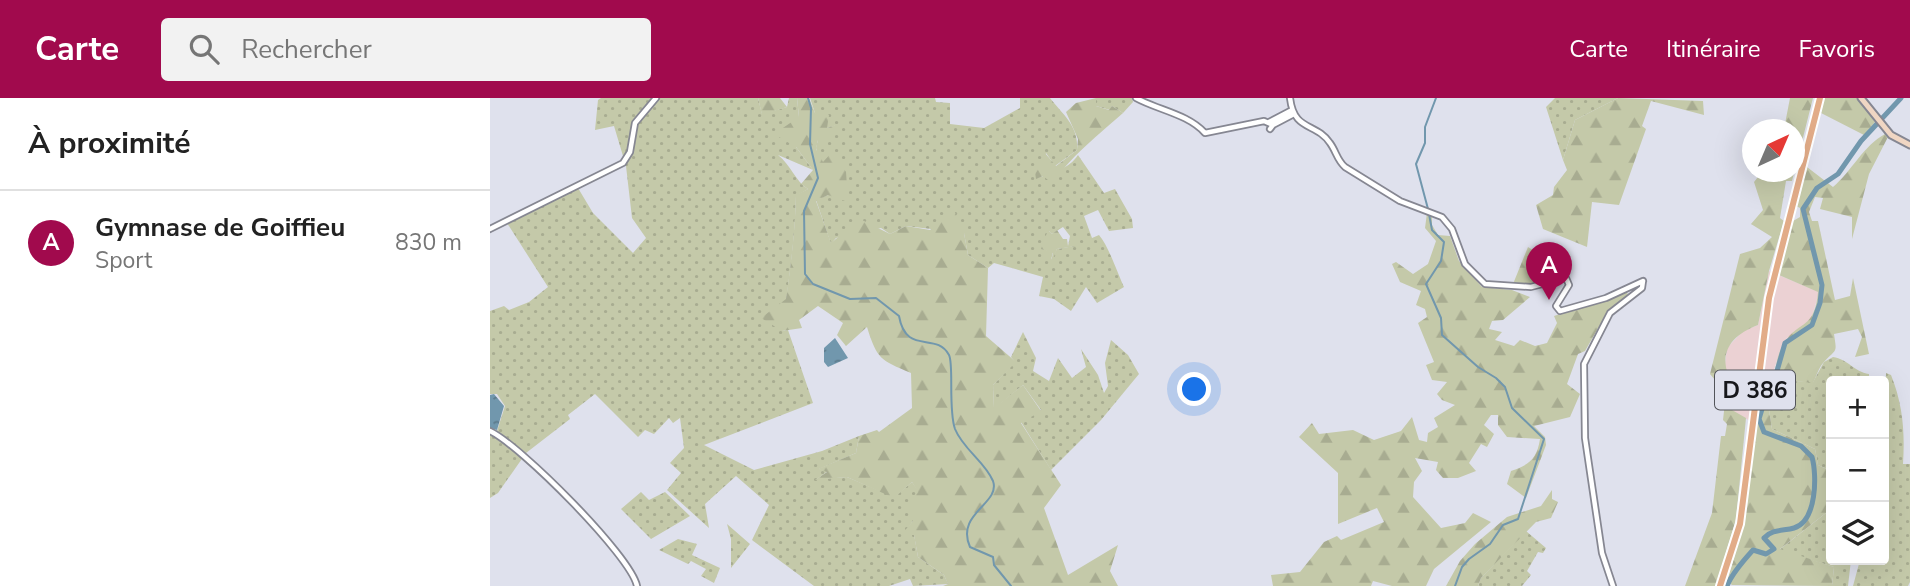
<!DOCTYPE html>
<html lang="fr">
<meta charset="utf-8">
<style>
:root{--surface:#fff;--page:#f2f2f2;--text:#222;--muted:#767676;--line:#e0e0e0;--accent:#a10a4d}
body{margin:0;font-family:"Nunito Sans",sans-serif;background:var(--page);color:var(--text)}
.controls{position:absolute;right:21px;bottom:21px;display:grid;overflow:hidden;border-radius:7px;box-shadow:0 7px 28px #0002}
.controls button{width:63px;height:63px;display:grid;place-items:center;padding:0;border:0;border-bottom:2px solid var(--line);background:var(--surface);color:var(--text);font:35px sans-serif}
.compass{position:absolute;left:1252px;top:21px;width:63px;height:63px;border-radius:50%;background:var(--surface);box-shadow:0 7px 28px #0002;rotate:44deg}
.you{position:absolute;left:705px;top:292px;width:24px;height:24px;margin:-18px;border:5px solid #fff;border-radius:50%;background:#1a73e8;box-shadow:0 0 0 10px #1a73e833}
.badge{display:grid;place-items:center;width:46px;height:46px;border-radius:50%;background:var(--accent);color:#fff;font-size:23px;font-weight:700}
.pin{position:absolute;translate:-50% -58px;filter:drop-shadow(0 2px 4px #0008)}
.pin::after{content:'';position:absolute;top:37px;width:24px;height:21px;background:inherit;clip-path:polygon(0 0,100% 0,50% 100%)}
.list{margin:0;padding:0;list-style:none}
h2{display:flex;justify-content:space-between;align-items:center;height:91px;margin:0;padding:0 28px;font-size:30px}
h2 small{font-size:23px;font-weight:400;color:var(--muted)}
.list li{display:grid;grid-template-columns:46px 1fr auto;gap:21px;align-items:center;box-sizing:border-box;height:105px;padding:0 28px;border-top:2px solid var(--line)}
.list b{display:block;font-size:26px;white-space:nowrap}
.list p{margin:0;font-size:23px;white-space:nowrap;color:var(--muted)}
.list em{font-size:23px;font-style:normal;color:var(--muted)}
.icon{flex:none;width:38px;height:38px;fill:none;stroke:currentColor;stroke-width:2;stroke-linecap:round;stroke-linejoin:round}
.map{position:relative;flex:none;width:1420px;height:488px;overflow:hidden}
header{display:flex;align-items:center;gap:42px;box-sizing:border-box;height:98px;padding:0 35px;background:var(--accent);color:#fff}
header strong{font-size:33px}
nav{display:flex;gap:38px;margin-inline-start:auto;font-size:24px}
.search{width:490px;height:63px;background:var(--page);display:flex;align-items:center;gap:18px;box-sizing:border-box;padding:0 24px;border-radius:7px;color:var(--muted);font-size:26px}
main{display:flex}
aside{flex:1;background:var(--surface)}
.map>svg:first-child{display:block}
</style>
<header>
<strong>Carte</strong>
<div class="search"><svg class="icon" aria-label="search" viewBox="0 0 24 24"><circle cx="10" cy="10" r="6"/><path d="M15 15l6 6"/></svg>Rechercher</div>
<nav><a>Carte</a><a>Itinéraire</a><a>Favoris</a></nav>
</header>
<main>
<aside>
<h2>À proximité<small></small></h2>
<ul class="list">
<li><span class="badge">A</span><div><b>Gymnase de Goiffieu</b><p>Sport</p></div><em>830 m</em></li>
</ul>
</aside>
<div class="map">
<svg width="1420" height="488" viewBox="0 0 1420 488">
<defs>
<pattern id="grass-dots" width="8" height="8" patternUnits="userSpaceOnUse" patternTransform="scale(1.75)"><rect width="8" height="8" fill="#c4c9a9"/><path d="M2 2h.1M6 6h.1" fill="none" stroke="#a8ac91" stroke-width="1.8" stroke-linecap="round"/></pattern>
<pattern id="forest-firs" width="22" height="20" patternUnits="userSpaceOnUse" patternTransform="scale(1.75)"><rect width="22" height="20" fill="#c4c9a9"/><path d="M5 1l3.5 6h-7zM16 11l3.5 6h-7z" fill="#a8ac91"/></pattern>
<pattern id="water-ripples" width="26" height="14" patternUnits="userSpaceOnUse" patternTransform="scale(1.75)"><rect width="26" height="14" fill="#7197ad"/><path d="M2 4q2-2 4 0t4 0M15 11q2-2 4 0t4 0" fill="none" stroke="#5c7a8c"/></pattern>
</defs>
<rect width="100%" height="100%" fill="#dfe1ed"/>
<path fill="#ebd1d3" d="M1279,173l50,21 -8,28 -24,18 -6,10 -25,76 -25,-13 3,-23 -10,-16 3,-24 16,-17 15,-6z"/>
<path fill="url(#grass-dots)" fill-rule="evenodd" d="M111,0h157l4,16 25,-7 2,-9h8l2,19 -3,30 17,23 -35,-15c13,10 17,26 30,34l-12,7c-1,46 -8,89 -14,135l6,-1 25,73 -109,42 50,25 68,-19 37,-15 -3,17 -37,16 9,2 -11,8 30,-2 47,20 18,-15 7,10 -6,29 -10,14 11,-1 4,23 26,18 4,9 -35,2 -3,-7 -21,7h-75l-62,-46 17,-35 -33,-29 -31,28 4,24 -42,-38 14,-17 -11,-10 14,-15 -4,-30 -7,5 -4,-5 -15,16 -9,-4 -7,7 -43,-43 -27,21 2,4 -44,34 -28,40 -8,5v-65l7,-2 8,-25 -8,-12h-7v-83l14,-5 5,4 20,-8 19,-15 -41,-64 71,-35 15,25 40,40 13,-15 -14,-20 -6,-52 -12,-40 -19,4 3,-30z
M320,0h125l1,4 14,1v21l34,4 36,-20v-10h30c13,17 29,28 27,52l-22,16 -9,-13 -9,25c15,-5 32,-9 41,-23l26,38 11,-4 17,30 1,9 -24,3 -11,-21 -14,6 8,22 7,-3c10,12 18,37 25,52l-27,16 -11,-16 -15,24 -17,-12 -15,-3 4,-19 -49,-14 -6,5 -20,-13 -4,-22 -58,-7 -16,8 -9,-6 -45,10 -5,6 -15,-44 12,-5 -12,-47 2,-8 19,-15 -10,3 -12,-15zM573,129l7,9 -2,10h6l-17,3 -6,11 2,-8 -11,-3 7,-18 3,3z
M606,0h36l1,4 -10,11 -11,-7 -2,4 -14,-4z
M1065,0h63l-43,22 -12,40 -17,-53z
M533,234l13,26 -3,13 16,10 9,-23 14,20 14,-11 -5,-18 17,26 6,18 4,-7 -3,-23 6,-23 17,15 11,19 -38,46 -50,50 -30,-48 20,-12 -18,-25 -29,24 -1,-24 22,-23 -4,-5z
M1343,259c15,2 21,15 36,17v7h-38v90l-13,-6 -3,-16 -43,-20 -4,-26 27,-22 18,1 11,-20z
M1396,275l5,2c12,30 14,57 12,89h7v118l-2,4h-55l7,-26h24v-52l4,-27 -4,-2z
M151,394l8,8 16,-8 25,24 -39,23 -30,-30z
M1341,411v51h20l-3,26h-16l2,-19 -55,-17z
M237,426l23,20 -19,24v-29z
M1036,433l20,17 -3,5 -5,-1 -11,19 4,4 -9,11h-44l3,-8z
M188,441l19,5 -5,11 28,13 -6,15 -13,-7 5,-7 -15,-8 -3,3 -29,-14z"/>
<path fill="url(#forest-firs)" d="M268,0h22l7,9 -25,8z
M307,0h12l6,15 14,2 -2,13 11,-4 -7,16h-13l-2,9 7,13 11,-12 12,22 2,30 -20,-7 -12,6 15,42 29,-24 30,15 16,-8 24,4 23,-22 11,25 4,22 20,13 -2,68 30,26 -23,23 1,23 29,-23 18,26 -20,12 40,62 -17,23 24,67 50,-30 -8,26 8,15h-175l5,-2 -4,-9 -26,-18 -4,-22h-13l12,-14 -5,-17 10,-12 -6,-10 -18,16 -47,-21 -32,3 12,-8 -9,-3 38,-16 3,-17 18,-6 2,2 33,-24 -1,-35c-31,-13 -34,-14 -44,-46l-21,19 -9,-11 6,-12 -25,-17 -19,14 3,8 -20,3 -21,-13 25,-19c5,-35 9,-68 10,-104l12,-6 -7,-5 12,-14 -17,-23 -22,-13 25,-17z
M606,0v8l13,4 3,-4 11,7c-20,18 -59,49 -70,71l-10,-8 -7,3 -1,-7 10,-19 11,13 21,-16 1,-11 -12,-27 10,-9z
M1128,0l85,3 1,14 -53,-14 -9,25 4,3 -27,76 -27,-3 -5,45 -44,-18 -7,-24 17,-10 1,-8 13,-17 -4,-10 12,-40z
M1300,0h23l-21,83h-6l-6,37 4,3 -15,50 -11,54c-32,12 -42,34 -23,63l-3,22 14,8 -10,101 -20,67h-31l27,-73 9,-77h4l2,-12 -4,-4 3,-27 -16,-19 30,-120 20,-6 12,-11 -21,-13 12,-14 -9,-28 8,-10h32v-42l-10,-1z
M1334,0h34l17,24 -11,13 -43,-22z
M1395,36l3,3 -19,37 -17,65v-22l-32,-8 3,-11 -8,-1 -6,15 3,9h6l17,79 15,-4 3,-18 16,76 -14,3 7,-20 -4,-8 -24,5c3,20 3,14 -10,28 -5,5 -8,15 -11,21l-18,-2 -27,22 4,26 43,20 3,16 13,6v38l-51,40 54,18 -2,19 -100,-1 -5,-4 17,-57 16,-137c22,-16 12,-23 23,-42 15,-26 31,-13 35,-53l-39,-17 14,-54 7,-4v-9l-4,-2 11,-39 26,20c19,-16 30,-41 52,-53z
M937,115l5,4v8l6,10 12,1 9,25 23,26 30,3 18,7 -27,23 -11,1 -3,8 13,3 -7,8 19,6 6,-6 15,6 12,-3 10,-20 -3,-7 73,-25 1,5 -20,15 -23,40 -7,3 -11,30 13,10 -10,23 -36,9 11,11 1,8 -20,53 -19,-14 4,-13c18,-6 26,-12 29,-32l-33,-2 -9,-12v-10h-7l-7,10 10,9 -7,13 -6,-3 -12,19 7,8 -18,7h-15l-7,-8 2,-8 -23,-4 7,13 -8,11 -1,15 28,31 24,-5 8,-10 18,9 -57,47 -8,17h-34l-19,-5 -2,5h-98l-2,-11 29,-3 24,-30 13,-6 4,4 43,-18 -7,-14 -39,16v-51l-39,-36 13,-14 7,11 34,-4 21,10 27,-9 11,-14 7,23 8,2 1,-9 10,-6 -4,-9 21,-13 -13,-5 -5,-6 10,-12 -15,-2 -6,-15 8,-3 -16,-39 9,-6 -2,-8 -9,-4 5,-14 -21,-9 -8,-18 4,-2 17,12 15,-10 8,-23 -11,-13z
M574,127l-7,5 6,9h4l1,7h8l-19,3 -7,17 3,-13 -12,-4 7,-19 4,4z
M1038,149l28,18h12l1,11 -31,9 -25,-1z
M1062,392v9l6,3 -7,16 -15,4 -55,56 -3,8h-32l14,-25 15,-17 32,-27 34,-11z"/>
<path fill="url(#water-ripples)" d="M345,240l13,20 -20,9 -4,-5v-14z
M4,296l10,12 -7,24 -7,-2v-33z"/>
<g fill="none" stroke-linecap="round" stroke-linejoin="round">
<path stroke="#7197ad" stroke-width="2" d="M318,0l3,10 -1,36 8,34 -14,33 1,63 8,10 37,15 26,-1 23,18c7,40 37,15 50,39 5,9 -1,55 6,74 8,20 30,33 38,52 8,23 -38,32 -23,66l23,10 1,8 17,21
M938,111l-12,-45 9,-21v-16l11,-29
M939,116l3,16 12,12 -3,19 -15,23 15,34 1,17 36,32 18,11 9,9 7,21 32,31 -26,80 -15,6 -13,19 -21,15 -7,8 -7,19"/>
<path stroke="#7197ad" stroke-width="5" d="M1237,488c5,-13 17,-26 26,-36l13,4 8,-5 -10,-11c8,-9 20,-7 30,-10 23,-7 23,-53 18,-71l-11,-11 -37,-14 -5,-13 3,-10 -1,-17 14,-14 10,-35 27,-18 8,-22 2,-18 -19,-76 14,-21 21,-14 23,-33 40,-43"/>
<g stroke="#868792" stroke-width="8">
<path id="tertiary" d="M646,0c22,12 52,16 69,35l59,-12 9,4 -3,4
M800,0c4,34 26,24 40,45 6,8 7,17 15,24l55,34 42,16 10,12 13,35 20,20 46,3 35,-9 3,7 -13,21 4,5 46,-13 37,-17
M779,24l23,-12
M783,27l21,-11
M0,131l133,-66 7,-11 5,-29 21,-25
M0,333c30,14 141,125 147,155
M1123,488l-11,-33 -17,-115 -1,-74 26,-51 32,-25 1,-7"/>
</g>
<g stroke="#868792" stroke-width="9">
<path id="secondary" d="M1371,0l30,37 19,10"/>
</g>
<g stroke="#fff" stroke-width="10">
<path id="primary" d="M1230,488l20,-62 29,-226 51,-200"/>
</g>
<use href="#tertiary" stroke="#fff" stroke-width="4.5"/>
<use href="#secondary" stroke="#f0d6c3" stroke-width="5"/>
<use href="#primary" stroke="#e2ac88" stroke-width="6"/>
</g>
<g text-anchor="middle" stroke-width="7" stroke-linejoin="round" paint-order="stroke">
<rect fill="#dfe1ed" stroke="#52545a" stroke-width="2" x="1225" y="272.5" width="80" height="39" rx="5"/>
<g font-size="23" font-weight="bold" fill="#16171b">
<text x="1265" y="300">D 386</text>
</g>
</g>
</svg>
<div class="controls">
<button>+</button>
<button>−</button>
<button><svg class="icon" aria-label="layers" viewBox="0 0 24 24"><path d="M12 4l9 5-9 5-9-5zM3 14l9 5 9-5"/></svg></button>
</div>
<svg class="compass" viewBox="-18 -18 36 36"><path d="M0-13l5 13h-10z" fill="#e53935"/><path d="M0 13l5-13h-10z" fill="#767676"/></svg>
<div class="you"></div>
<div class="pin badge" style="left:1059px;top:202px">A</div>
</div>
</main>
